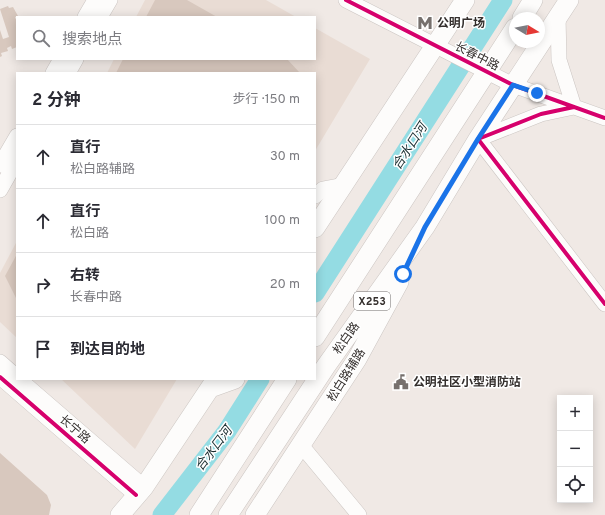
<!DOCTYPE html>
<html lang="zh">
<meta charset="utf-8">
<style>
:root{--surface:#fff;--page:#f7f7f7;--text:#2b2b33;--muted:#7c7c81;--line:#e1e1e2}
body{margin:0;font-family:Overpass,"Noto Sans SC",sans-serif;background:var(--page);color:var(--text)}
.controls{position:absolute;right:12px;bottom:12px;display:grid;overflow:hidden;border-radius:0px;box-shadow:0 2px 10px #0003}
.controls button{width:36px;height:36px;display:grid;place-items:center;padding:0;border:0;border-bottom:1px solid var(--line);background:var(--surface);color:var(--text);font:20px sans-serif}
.compass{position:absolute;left:509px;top:12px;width:36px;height:36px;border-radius:50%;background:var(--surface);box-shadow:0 2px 10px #0003;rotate:100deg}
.stop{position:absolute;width:12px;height:12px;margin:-9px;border:3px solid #1a73e8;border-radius:50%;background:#fff}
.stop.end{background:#1a73e8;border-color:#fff;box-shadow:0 1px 4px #0008}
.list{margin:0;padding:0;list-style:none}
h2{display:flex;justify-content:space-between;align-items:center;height:52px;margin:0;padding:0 16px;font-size:17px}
h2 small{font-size:13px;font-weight:400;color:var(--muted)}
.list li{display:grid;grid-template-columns:26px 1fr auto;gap:12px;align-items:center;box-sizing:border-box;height:64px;padding:0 16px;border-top:1px solid var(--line)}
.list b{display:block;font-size:15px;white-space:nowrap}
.list p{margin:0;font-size:13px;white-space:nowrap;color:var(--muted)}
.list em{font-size:13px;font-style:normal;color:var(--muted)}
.icon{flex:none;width:22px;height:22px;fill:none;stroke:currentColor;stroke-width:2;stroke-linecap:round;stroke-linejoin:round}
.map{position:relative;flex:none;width:605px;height:515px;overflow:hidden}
.search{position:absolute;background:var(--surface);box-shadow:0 2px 10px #0003;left:16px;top:16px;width:300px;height:44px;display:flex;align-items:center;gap:10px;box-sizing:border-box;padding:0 14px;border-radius:0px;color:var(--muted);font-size:15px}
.panel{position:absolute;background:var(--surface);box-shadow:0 2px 10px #0003;left:16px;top:72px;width:300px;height:308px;border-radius:0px}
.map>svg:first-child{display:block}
</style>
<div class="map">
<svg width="605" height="515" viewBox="0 0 605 515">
<rect width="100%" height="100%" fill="#f0e9e5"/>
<path fill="#e9dcd4" d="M145,0h121l30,17h-160z
M315,28l55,31 -55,92v-78h-208l7,-14h201z
M17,241v97l-17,-16v-49z
M61,379h116l-42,70z"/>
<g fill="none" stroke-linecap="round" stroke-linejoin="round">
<path stroke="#94dce3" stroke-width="19" d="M315,293l188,-293
M162,515l65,-84 33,-52"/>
</g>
<path fill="#d8c8be" d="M155,0h32l30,17h-71z
M8,6l1,2 4,-1 5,9 -3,1 2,5v25l-5,2 -1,-3 -4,2 1,3 -7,2 1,3 -2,1v-27l3,9 6,-2 -9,-28z
M123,59h164l13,14h-184z
M17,254v46l-12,-24z
M0,453l47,42 4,10 -2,10h-49z"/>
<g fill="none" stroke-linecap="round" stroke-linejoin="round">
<g stroke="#cbc5c2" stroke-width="16">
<path id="minor" d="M346,0l167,85 92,33
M85,17l10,-17
M100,17l10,-17
M558,17l1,43 15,47
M53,73l8,-14
M68,73l8,-14
M574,107l-33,7 -63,25 127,165
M0,165l17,-29
M0,190l17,-30
M315,196l8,-7 21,-4
M0,362l17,15
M0,377l136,118
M19,379l125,108
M301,445l58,70"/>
</g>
<g stroke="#cbc5c2" stroke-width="20">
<path id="major" d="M522,18l11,-18
M315,228l150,-228
M315,337l200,-309
M210,388l25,-9
M120,515l24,-28 72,-108
M199,515l88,-136
M228,515l98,-149 99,-139 53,-88 91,-139
M255,515l102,-156 42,-77"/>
</g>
<use href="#minor" stroke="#fdfcfb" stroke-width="15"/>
<use href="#major" stroke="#fdfcfb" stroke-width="19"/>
<g stroke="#fff" stroke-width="6">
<path id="cycleway" d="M346,0l167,85 92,33
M574,107l-33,7 -63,25 127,165
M0,377l136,118"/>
</g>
<use href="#cycleway" stroke="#d6006c" stroke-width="4"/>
</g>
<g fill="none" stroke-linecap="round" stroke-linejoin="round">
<path stroke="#1a73e8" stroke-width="5" d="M403,274l22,-47 53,-88 35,-54 24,8"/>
</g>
<defs>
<g id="metro-bare" transform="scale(1.2)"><path d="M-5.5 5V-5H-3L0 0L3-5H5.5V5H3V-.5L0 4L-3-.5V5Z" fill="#76706d" stroke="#fff" stroke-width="2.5" paint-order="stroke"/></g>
<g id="civic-bare" transform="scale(1.2)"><path d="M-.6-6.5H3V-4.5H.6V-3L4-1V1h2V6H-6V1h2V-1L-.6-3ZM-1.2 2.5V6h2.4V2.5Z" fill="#76706d" stroke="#fff" stroke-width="2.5" paint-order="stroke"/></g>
</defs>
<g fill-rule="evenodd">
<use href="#metro-bare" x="425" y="23"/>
<use href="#civic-bare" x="401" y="382"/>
</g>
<g text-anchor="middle" stroke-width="3" stroke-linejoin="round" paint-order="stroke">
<rect fill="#fff" stroke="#716d6c" stroke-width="1" x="354" y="292" width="36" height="18" rx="3"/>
<g font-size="11" font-weight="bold" fill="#342f2d">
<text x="372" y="305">X253</text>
</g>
<g font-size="12" font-weight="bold" fill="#342f2d" stroke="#fff" text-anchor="start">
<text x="437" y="27">公明广场</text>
<text x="413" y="386">公明社区小型消防站</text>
</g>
<g font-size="12" fill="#342f2d" stroke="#fff">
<text transform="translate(477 56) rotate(27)" y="4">长春中路</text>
<text transform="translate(346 338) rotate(-55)" y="4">松白路</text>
<text transform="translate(346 375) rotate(-58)" y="4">松白路辅路</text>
<text transform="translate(75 429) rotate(41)" y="4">长宁路</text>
</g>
<g font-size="13" font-style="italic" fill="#1a2e30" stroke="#fff">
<text transform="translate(409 146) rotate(-57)" y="5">合水口河</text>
<text transform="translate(213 448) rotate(-53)" y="5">合水口河</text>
</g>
</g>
</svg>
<div class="controls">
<button>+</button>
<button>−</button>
<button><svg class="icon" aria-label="locate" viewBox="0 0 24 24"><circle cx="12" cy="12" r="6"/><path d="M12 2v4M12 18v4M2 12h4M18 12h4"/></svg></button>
</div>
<svg class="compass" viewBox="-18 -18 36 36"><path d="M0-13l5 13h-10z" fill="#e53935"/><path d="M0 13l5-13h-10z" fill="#7c7c81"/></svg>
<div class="stop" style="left:403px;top:274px"></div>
<div class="stop end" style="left:537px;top:93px"></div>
<div class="search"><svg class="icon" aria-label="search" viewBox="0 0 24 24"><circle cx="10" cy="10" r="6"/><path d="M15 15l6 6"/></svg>搜索地点</div>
<section class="panel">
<h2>2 分钟<small>步行 · 150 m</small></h2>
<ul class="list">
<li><svg class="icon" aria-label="ahead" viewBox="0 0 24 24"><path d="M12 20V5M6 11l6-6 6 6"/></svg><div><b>直行</b><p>松白路辅路</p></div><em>30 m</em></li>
<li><svg class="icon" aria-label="ahead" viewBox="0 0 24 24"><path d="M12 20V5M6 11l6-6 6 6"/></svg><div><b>直行</b><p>松白路</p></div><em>100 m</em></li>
<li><svg class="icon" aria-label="right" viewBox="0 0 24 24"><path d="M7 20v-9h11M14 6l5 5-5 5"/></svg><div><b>右转</b><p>长春中路</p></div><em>20 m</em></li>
<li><svg class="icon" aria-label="arrive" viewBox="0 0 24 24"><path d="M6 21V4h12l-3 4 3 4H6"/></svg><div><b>到达目的地</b></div></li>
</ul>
</section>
</div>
